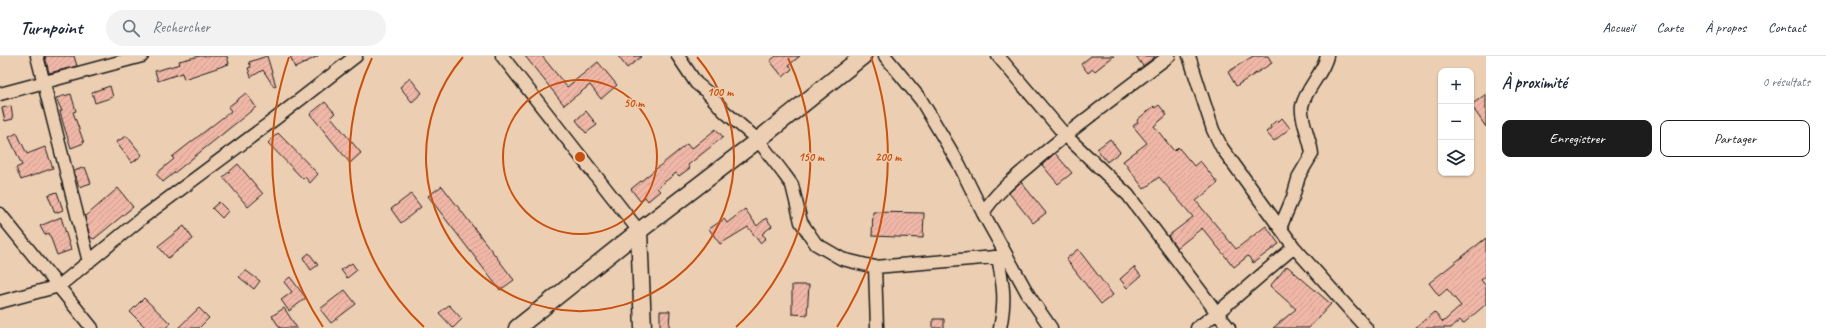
<!DOCTYPE html>
<html lang="fr">
<meta charset="utf-8">
<style>
:root{--surface:#fff;--page:#f2f2f3;--text:#1f2937;--muted:#747a83;--line:#e0e1e3;--accent:#1c1c1c}
body{margin:0;font-family:Caveat,sans-serif;background:var(--page);color:var(--text)}
.controls{position:absolute;right:12px;top:12px;display:grid;overflow:hidden;border-radius:8px;box-shadow:0 1px 3px #0004}
.controls button{width:36px;height:36px;display:grid;place-items:center;padding:0;border:0;border-bottom:1px solid var(--line);background:var(--surface);color:var(--text);font:20px sans-serif}
.list{margin:0;padding:0;list-style:none}
h2{display:flex;justify-content:space-between;align-items:center;height:52px;margin:0;padding:0 16px;font-size:17px}
h2 small{font-size:13px;font-weight:400;color:var(--muted)}
.actions{display:flex;gap:8px;padding:12px 16px}
.actions a{flex:1;padding:9px 0;border:1px solid var(--accent);border-radius:8px;text-align:center;font-size:14px;color:var(--accent)}
.actions .main{background:var(--accent);color:#fff}
.icon{flex:none;width:22px;height:22px;fill:none;stroke:currentColor;stroke-width:2;stroke-linecap:round;stroke-linejoin:round}
.map{position:relative;flex:none;width:1486px;height:272px;overflow:hidden}
header{display:flex;align-items:center;gap:24px;box-sizing:border-box;height:56px;padding:0 20px;background:var(--surface);border-bottom:1px solid var(--line)}
header strong{font-size:19px}
nav{display:flex;gap:22px;margin-inline-start:auto;font-size:14px}
.search{width:280px;height:36px;background:var(--page);display:flex;align-items:center;gap:10px;box-sizing:border-box;padding:0 14px;border-radius:22px;color:var(--muted);font-size:15px}
main{display:flex}
aside{flex:1;background:var(--surface)}
.map>svg:first-child{display:block}
</style>
<header>
<strong>Turnpoint</strong>
<div class="search"><svg class="icon" aria-label="search" viewBox="0 0 24 24"><circle cx="10" cy="10" r="6"/><path d="M15 15l6 6"/></svg>Rechercher</div>
<nav><a>Accueil</a><a>Carte</a><a>À propos</a><a>Contact</a></nav>
</header>
<main>
<div class="map">
<svg width="1486" height="272" viewBox="0 0 1486 272">
<defs>
<pattern id="building-hatch" width="6" height="6" patternUnits="userSpaceOnUse"><rect width="6" height="6" fill="#f0b7a7"/><path d="M-1 1l2-2M0 6l6-6M5 7l2-2" fill="none" stroke="#cd9d8f"/></pattern>
</defs>
<rect width="100%" height="100%" fill="#eccfb2"/>
<filter id="ink" filterUnits="userSpaceOnUse"><feTurbulence type="fractalNoise" baseFrequency=".025" numOctaves="2"/><feDisplacementMap in="SourceGraphic" scale="8" xChannelSelector="R" yChannelSelector="G"/><feConvolveMatrix kernelMatrix="1 2 1 2 8 2 1 2 1" color-interpolation-filters="sRGB"/></filter>
<g filter="url(#ink)">
<path fill="url(#building-hatch)" stroke="#1c1c1c" d="M45,0h29l3,10 -28,7z
M200,0h27l2,8 -45,15 -2,-6 -24,8 -3,-10 25,-7 -1,-3z
M267,0l9,30 -2,1 -11,-17 -12,7 -3,-9 3,-1 -2,-5z
M290,0h28l-23,12z
M525,0h17l25,31 31,-25 19,23 -16,14 -11,-14 -26,20z
M618,0h24l-15,12z
M776,0h24l-11,9 3,4 -9,8 -13,-16z
M1091,0h23l-19,15 -2,-2 -5,4 -7,-9z
M1136,0h18l1,1 -12,9z
M1253,0h15l4,7 -36,23 -8,-14z
M410,22l12,15 -10,9 -12,-15z
M110,30l3,11 -18,6 -3,-11z
M246,37l10,14 -93,75 -7,-8 18,-15 -2,-2 59,-46 -3,-4z
M71,38l5,17 -3,1 11,31 -13,5 -8,-25 -3,-12h2l-6,-13z
M1486,38v33l-15,-22z
M325,46l10,11 -4,4 30,36 -11,10 -40,-49z
M1159,49l8,10 -13,11 20,25 4,-4 16,19 6,-5 18,22 -22,18 40,48 30,-23 13,18 -26,19 -5,-7 -14,11 -32,-39 -25,20 -9,-12 25,-19 -34,-40 -15,12 -21,-28 24,-18 -14,-17 5,-4 -1,-2 17,-14 1,2z
M11,50l2,13 -8,2 -3,-13z
M586,55l11,14 -11,8 -10,-13z
M1282,62l8,10 -16,13 -8,-9 5,-4 -1,-2 7,-6 1,2z
M716,73l7,8 -35,28 2,3 -11,8 -3,-3 -19,15 3,3 -12,10 -3,-4 -5,4 -9,-12 56,-45 4,5z
M17,77l10,21 18,-7 8,21 -32,12 -5,-12 6,-3 -13,-28z
M278,77l40,41 -8,9 -5,-6 -2,2 -35,-36z
M127,80l15,19 -10,8 -16,-21z
M1110,83l10,13 -13,10 -10,-13z
M1055,97l17,20 -14,11 -16,-19z
M238,108l25,30 -15,13 -25,-30z
M85,111l6,16 -12,4 -5,-16z
M1021,126l25,31 -13,10 -24,-30z
M442,130l72,94 -14,10 -72,-94z
M118,132l15,19 -39,32 -4,-2 -5,-20z
M57,136l6,18 -8,3 -7,-18z
M411,138l10,13 -20,16 -10,-14z
M219,146l9,9 -6,7 -10,-10z
M745,153l12,17 9,-8 6,8 -10,8 4,4 -6,5 -12,-16 -28,17 -11,-15 15,-10 3,4z
M873,156l51,1 -1,25 -51,-2z
M61,161l10,33 -14,5 -8,-22 -4,2 -5,-9z
M184,170l9,13 -25,19 -10,-12z
M1486,182v38l-5,4 5,6v18l-23,20 -3,-4 -9,8h-36l19,-16 9,10 18,-16 -14,-17 -8,7 -10,-13z
M1078,193l35,46 -12,9 -35,-45z
M309,197l9,12 -7,5 -8,-12z
M352,207l5,7 -10,8 -6,-8z
M1287,210l44,38 -22,24h-36l23,-19 -26,-23z
M1134,211l7,9 -14,12 -7,-9z
M245,214l15,11 -6,8 -15,-12z
M290,221l16,21 -17,13 -8,-11 11,-8 -8,-10z
M792,229h17l-2,30 -15,-1z
M345,234l11,14 -25,19 -11,-14z
M144,242l26,25 -4,5h-20l-16,-16z
M449,249l13,14 -9,9 -14,-15z
M199,252l10,10 -10,10h-21z
M284,252l13,20h-17l-8,-12z
M660,255h10l-1,17h-9z
M933,263h11v9h-11z"/>
<g fill="none" stroke-linecap="round" stroke-linejoin="round">
<g stroke="#1c1c1c" stroke-width="15">
<path id="minor" d="M37,0l52,206
M502,0l137,175
M678,0l18,27 11,9 18,20 33,28 26,34 8,11 9,37 15,22 26,15 33,8 132,-11
M885,0l36,44 38,64 24,49 46,83 22,32
M998,0l67,79 63,60 89,118 -20,15
M1189,0l24,74 9,18 72,99 72,81
M0,38l142,-38
M983,157c14,-22 34,-37 54,-54 42,-36 87,-69 132,-103
M0,158l92,114
M1280,172l13,-31 6,-21 13,-22c-1,-14 -12,-35 -10,-48 4,-18 21,-32 25,-50
M998,201c5,28 8,42 2,71
M875,211l2,61
M0,246l59,-16 83,-68 133,-99 81,-63
M1229,272l-12,-15 77,-66"/>
</g>
<g stroke="#1c1c1c" stroke-width="19">
<path id="tertiary" d="M517,272l122,-97
M643,272l-4,-97 119,-91 105,-84"/>
</g>
<use href="#minor" stroke="#eccfb2" stroke-width="12"/>
<use href="#tertiary" stroke="#eccfb2" stroke-width="16"/>
</g>
</g>
<g fill="none" stroke="#c9500e" stroke-width="2">
<circle cx="580" cy="101" r="77"/>
<path d="M697 1A154 154 0 1 1 463 1"/>
<path d="M424 271A231 231 0 0 1 372 2M788 2A231 231 0 0 1 736 271"/>
<path d="M323 271A308 308 0 0 1 289 1M871 1A308 308 0 0 1 837 271"/>
</g>
<circle cx="580" cy="101" r="6" fill="#c9500e" stroke="#eccfb2" stroke-width="2"/>
<g font-size="12" text-anchor="middle" font-weight="bold" fill="#c9500e" stroke="#eccfb2" stroke-width="3" stroke-linejoin="round" paint-order="stroke">
<text x="720" y="40">100 m</text>
<text x="634" y="51">50 m</text>
<text x="811" y="105">150 m</text>
<text x="888" y="105">200 m</text>
</g>
</svg>
<div class="controls">
<button>+</button>
<button>−</button>
<button><svg class="icon" aria-label="layers" viewBox="0 0 24 24"><path d="M12 4l9 5-9 5-9-5zM3 14l9 5 9-5"/></svg></button>
</div>
</div>
<aside>
<h2>À proximité<small>0 résultats</small></h2>
<ul class="list">
</ul>
<div class="actions"><a class="main">Enregistrer</a><a>Partager</a></div>
</aside>
</main>
